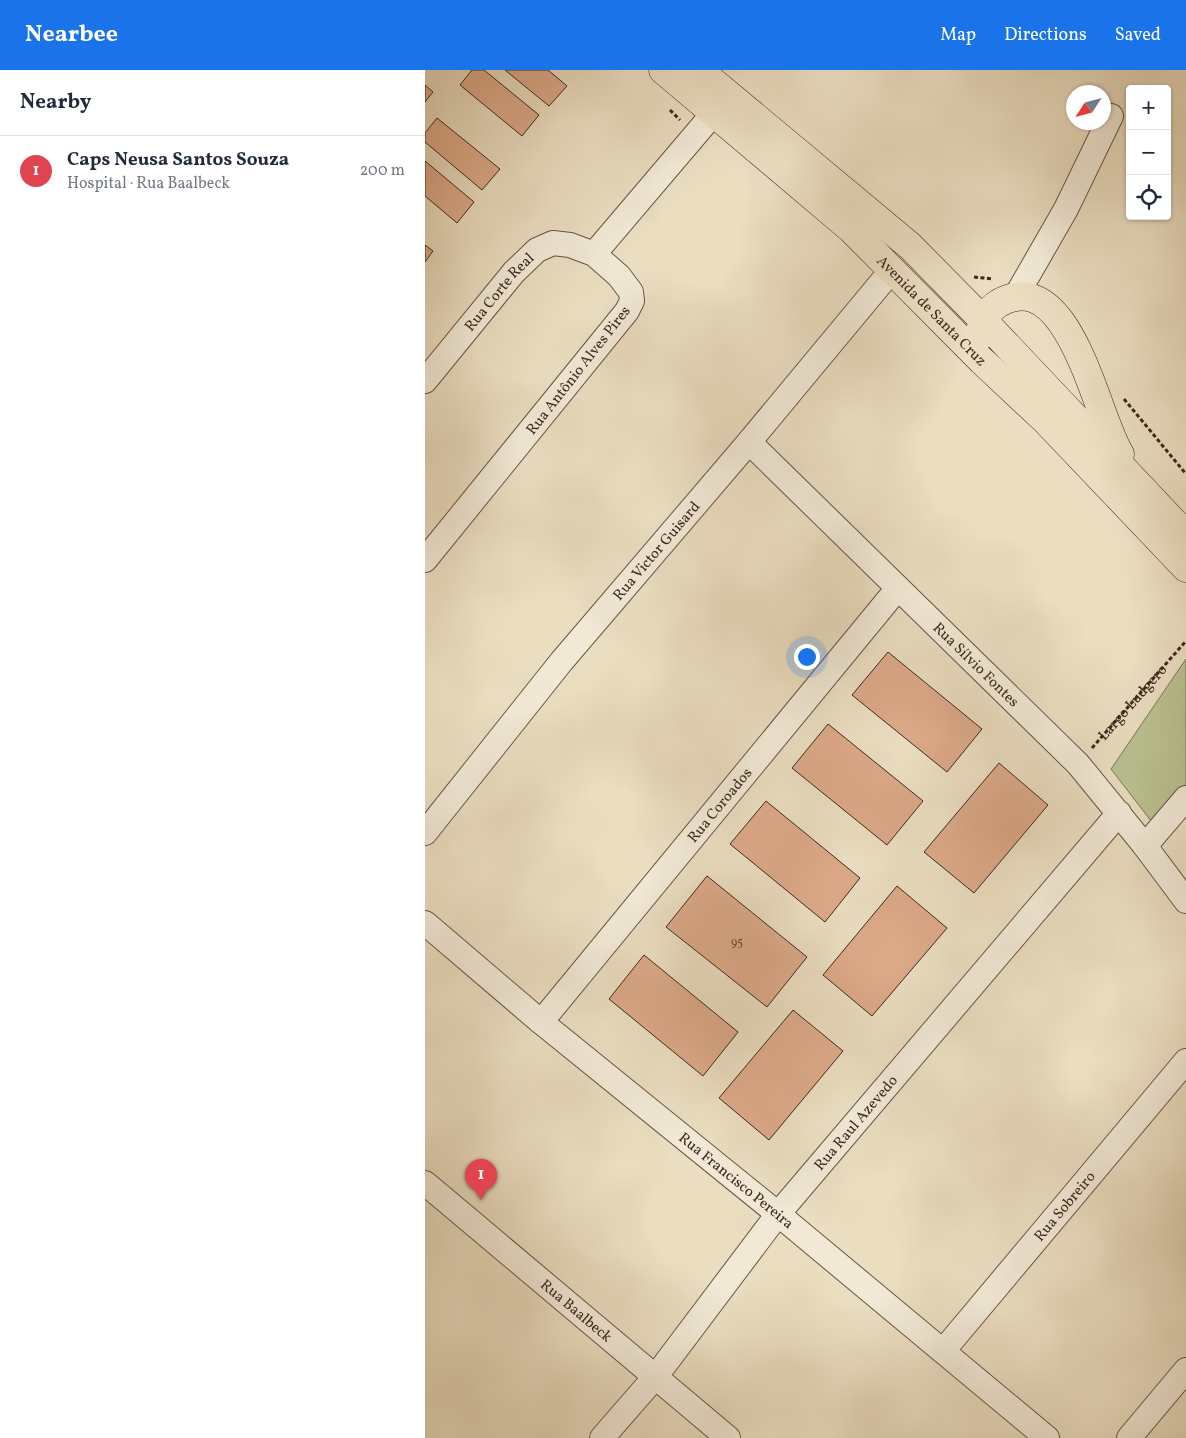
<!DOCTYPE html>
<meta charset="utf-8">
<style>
:root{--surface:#fff;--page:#f6f6f7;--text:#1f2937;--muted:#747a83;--line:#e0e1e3;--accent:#1a73e8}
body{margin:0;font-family:Vollkorn,serif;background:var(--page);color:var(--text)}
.controls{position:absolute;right:15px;top:15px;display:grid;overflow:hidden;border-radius:5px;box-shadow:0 1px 4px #0004}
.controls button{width:45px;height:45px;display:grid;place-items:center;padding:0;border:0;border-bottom:1px solid var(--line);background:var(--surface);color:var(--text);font:25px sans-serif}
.compass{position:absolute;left:641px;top:15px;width:45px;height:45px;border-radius:50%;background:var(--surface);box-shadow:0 1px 4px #0004;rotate:234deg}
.you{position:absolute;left:381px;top:586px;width:18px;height:18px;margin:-12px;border:4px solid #fff;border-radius:50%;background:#1a73e8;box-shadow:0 0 0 8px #1a73e833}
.badge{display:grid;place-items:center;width:32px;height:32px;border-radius:50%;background:var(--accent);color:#fff;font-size:16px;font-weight:700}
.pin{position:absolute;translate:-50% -41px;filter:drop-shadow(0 1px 2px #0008)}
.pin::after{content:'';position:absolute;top:26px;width:18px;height:15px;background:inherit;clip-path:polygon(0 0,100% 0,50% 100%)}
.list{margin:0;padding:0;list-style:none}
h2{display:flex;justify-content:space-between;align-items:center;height:65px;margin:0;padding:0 20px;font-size:21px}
h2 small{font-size:16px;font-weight:400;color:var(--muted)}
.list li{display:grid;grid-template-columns:32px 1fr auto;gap:15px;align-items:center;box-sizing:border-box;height:70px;padding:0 20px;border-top:1px solid var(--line)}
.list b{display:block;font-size:19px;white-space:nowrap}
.list p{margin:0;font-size:16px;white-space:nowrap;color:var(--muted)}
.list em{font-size:16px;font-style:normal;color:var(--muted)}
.icon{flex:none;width:28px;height:28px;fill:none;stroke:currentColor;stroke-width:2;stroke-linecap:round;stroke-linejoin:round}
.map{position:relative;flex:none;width:761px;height:1368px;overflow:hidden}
header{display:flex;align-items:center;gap:30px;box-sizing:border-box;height:70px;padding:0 25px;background:var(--accent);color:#fff}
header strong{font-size:24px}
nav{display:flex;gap:28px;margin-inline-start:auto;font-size:18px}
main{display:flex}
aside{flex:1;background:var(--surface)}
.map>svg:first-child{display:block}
</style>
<header>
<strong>Nearbee</strong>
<nav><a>Map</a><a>Directions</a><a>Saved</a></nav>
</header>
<main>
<aside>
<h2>Nearby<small></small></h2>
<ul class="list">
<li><span class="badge" style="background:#e0444e">1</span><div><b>Caps Neusa Santos Souza</b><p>Hospital · Rua Baalbeck</p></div><em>200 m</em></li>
</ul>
</aside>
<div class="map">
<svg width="761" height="1368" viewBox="0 0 761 1368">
<rect width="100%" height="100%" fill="#eaddc0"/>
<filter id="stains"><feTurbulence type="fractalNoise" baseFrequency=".004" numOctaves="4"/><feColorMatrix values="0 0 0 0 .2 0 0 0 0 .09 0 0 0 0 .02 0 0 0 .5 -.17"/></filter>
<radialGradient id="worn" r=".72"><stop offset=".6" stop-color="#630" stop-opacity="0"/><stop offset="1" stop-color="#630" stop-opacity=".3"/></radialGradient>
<path fill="#bac090" stroke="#7c7456" d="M761,589v129l-31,38 -44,-57z"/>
<path fill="#dca989" stroke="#3e281d" d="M47,0h12l55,45 -17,21 -62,-51z
M80,0h43l19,16 -18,20z
M0,15l8,7 -8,10z
M12,48l63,51 -18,21 -57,-48v-9z
M0,91l49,41 -17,21 -32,-27z
M0,175l8,6 -8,11z
M463,582l94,77 -35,43 -95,-77z
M403,654l95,77 -36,44 -95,-77z
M574,693l49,42 -74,88 -50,-41z
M341,731l94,77 -35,44 -95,-78z
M282,806l100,81 -40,50 -101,-80z
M472,816l50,42 -75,88 -49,-41z
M219,885l94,77 -35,44 -94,-77z
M368,940l50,41 -74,89 -50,-42z"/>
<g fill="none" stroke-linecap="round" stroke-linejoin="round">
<g stroke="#695546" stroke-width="26">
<g id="minor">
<path d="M169,184l119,-140"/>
<path d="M591,226l50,-87 45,-93"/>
<path id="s2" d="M0,311l89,-109 23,-22 16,-7 17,2 24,9 25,22 12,16 1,9 -5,10 -202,249"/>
<path id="s3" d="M324,372l329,322 67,82 41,55"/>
<path id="s4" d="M0,763l136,-171 188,-220 142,-171"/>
<path d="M720,776l41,-48"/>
<path id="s5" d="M0,853l116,99 237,192 269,224"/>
<path id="s6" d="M116,952l357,-434"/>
<path id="s7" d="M0,1113l303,255"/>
<path id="s8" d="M518,1281l243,-290"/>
<path id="s9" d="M177,1368l54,-62 122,-162 341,-401"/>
<path d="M704,1368l57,-68"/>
</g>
</g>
<g stroke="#3e281d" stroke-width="29">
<g id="major">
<path id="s10" d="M238,0l188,159 131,132 64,60 140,147"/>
<path d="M274,0l211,176 72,73 204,216"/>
<path d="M554,267c2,-14 7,-26 20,-34 71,-40 97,114 121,151"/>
</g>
</g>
<g stroke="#3e281d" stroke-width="3" stroke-dasharray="4 2.5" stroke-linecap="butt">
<path d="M245,40l10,10"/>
<path d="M549,207l19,2"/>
<path d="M699,329l62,75"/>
<path id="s1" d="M667,678l94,-107"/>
</g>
<use href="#minor" stroke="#f1e9d6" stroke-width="24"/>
<use href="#major" stroke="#eaddc0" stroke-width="28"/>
</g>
<g text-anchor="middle" stroke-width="5" stroke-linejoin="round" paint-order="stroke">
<g font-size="12" fill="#664838">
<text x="312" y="876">95</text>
</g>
<g font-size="15" fill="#3e281d" stroke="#f1e9d6">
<text dy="5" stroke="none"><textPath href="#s2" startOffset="116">Rua Corte Real</textPath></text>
<text dy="5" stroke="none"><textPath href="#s10" startOffset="361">Avenida de Santa Cruz</textPath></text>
<text transform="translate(153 300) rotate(-52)" y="5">Rua Antônio Alves Pires</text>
<text dy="5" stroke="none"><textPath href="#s4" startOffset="365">Rua Victor Guisard</textPath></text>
<text dy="5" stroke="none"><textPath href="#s3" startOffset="318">Rua Sílvio Fontes</textPath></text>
<text dy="5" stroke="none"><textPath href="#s1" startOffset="61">Largo Ludgero</textPath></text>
<text dy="5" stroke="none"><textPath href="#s6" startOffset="281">Rua Coroados</textPath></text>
<text dy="5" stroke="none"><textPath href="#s9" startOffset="405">Rua Raul Azevedo</textPath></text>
<text dy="5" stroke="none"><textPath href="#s5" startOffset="404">Rua Francisco Pereira</textPath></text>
<text dy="5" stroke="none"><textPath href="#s8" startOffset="189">Rua Sobreiro</textPath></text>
<text dy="5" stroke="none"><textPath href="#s7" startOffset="198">Rua Baalbeck</textPath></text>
</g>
</g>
<rect width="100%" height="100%" filter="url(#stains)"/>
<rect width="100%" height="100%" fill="url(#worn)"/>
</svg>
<div class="controls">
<button>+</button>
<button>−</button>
<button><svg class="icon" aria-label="locate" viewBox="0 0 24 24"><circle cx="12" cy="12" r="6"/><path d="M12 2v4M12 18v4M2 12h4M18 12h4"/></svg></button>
</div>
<svg class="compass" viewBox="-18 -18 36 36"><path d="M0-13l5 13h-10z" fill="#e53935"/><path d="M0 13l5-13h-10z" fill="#747a83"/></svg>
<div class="you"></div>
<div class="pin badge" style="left:56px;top:1130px;background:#e0444e">1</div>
</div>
</main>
